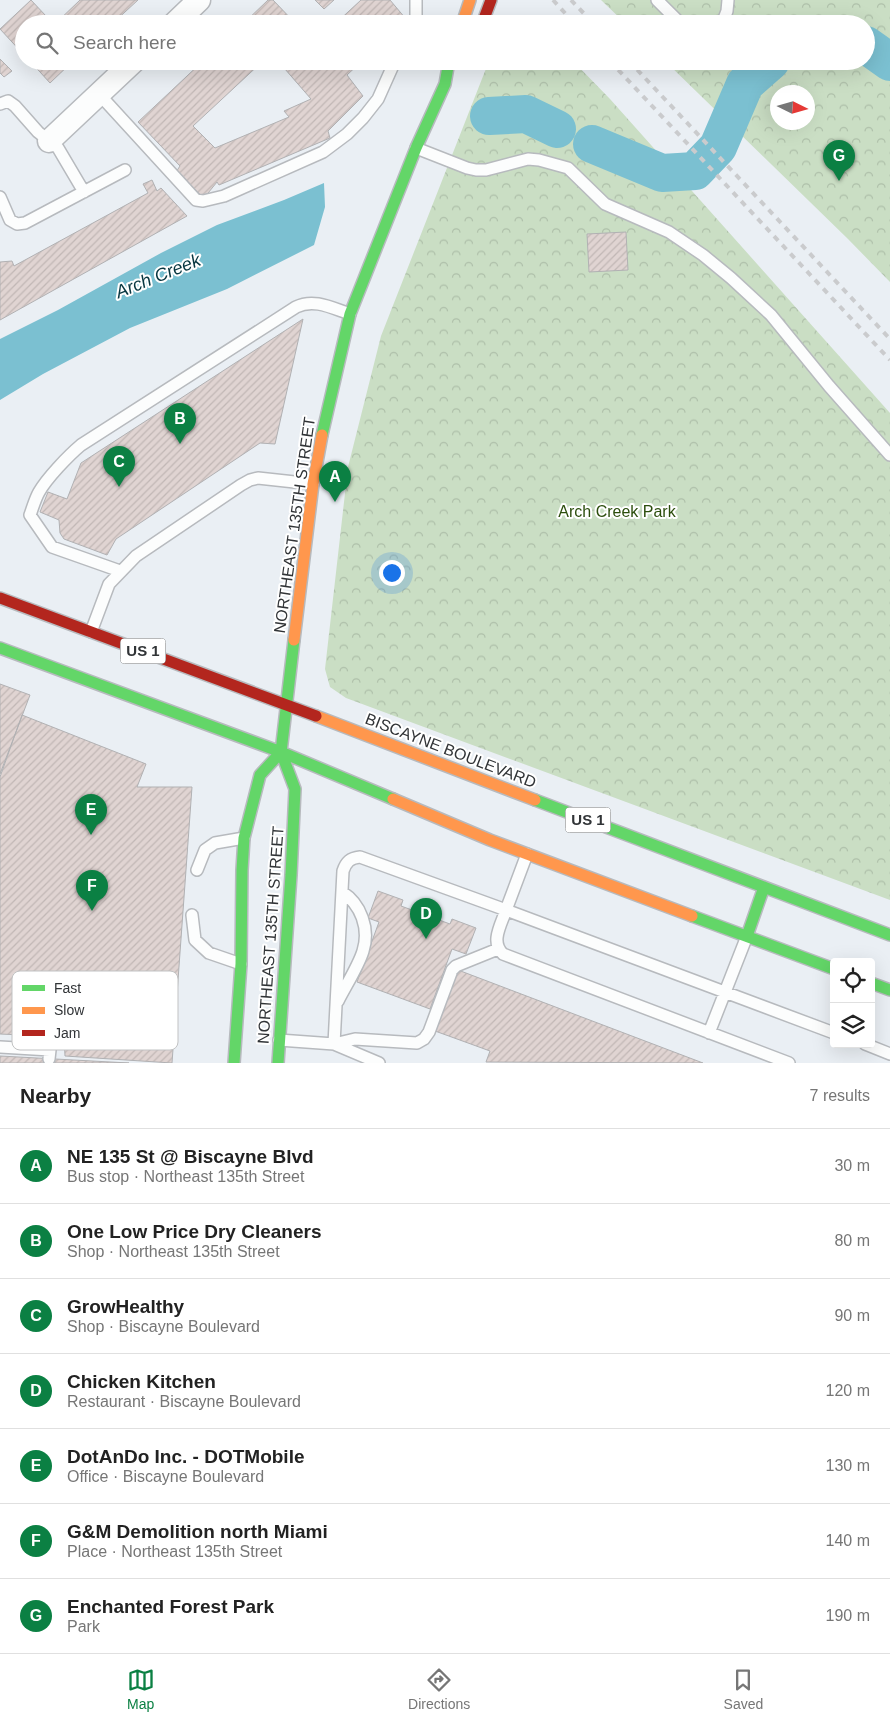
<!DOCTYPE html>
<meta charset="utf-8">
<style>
:root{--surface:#fff;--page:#f6f6f6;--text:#222;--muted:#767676;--line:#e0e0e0;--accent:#0b8043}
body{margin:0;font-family:Arial,sans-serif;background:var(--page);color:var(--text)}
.controls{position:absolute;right:15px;bottom:15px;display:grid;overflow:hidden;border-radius:5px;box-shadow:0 5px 20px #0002}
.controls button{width:45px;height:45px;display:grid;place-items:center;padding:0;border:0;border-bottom:1px solid var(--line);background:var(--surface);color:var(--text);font:25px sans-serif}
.compass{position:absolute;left:770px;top:85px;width:45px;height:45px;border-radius:50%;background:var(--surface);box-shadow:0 5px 20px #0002;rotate:95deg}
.you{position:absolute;left:391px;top:572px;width:18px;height:18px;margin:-12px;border:4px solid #fff;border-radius:50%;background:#1a73e8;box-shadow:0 0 0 8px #1a73e833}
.badge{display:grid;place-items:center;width:32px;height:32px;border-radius:50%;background:var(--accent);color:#fff;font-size:16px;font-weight:700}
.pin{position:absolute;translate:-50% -41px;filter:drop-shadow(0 1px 2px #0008)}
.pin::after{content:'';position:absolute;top:26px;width:18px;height:15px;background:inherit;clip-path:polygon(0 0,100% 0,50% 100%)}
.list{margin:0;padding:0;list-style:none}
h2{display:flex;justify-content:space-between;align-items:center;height:65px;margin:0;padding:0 20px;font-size:21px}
h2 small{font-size:16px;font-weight:400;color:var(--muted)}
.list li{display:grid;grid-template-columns:32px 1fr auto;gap:15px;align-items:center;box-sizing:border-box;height:75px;padding:0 20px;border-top:1px solid var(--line)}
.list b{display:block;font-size:19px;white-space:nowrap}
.list p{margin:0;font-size:16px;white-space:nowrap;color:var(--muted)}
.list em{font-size:16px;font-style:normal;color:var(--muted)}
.icon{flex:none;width:28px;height:28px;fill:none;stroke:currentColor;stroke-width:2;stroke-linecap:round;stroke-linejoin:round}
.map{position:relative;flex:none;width:890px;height:1063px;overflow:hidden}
.search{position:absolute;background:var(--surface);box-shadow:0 5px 20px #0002;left:15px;right:15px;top:15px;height:55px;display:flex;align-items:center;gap:12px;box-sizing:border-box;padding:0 18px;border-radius:28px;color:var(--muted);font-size:19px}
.sheet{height:590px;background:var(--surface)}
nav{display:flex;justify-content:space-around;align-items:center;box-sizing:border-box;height:70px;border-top:1px solid var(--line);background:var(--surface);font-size:14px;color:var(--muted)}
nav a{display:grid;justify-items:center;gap:2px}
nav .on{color:var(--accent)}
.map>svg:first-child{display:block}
</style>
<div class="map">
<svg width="890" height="1063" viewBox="0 0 890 1063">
<defs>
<pattern id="park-crowns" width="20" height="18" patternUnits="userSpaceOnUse" patternTransform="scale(1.25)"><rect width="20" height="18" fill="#cadec4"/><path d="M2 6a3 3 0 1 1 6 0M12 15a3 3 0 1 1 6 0" fill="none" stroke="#aebfa9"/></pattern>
<pattern id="building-hatch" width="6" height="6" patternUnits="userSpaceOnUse" patternTransform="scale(1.25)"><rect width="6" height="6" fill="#e0d4d2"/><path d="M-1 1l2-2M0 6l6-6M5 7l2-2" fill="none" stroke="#c1b7b5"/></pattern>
</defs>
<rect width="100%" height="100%" fill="#eaeff4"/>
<path fill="url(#park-crowns)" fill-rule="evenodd" d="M601,0h289v282l-42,-43 -183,-178h201v-37h-240zM778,92h30v30h-30z
M489,61h84l37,38 280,314v487l-544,-202 -16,-11 -5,-18 23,-202 33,-131z"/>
<path fill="#7bc0d1" d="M324,183l1,24 -11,38 -87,44 -97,39 -87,46 -43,26v-61l58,-29 103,-57 56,-28 67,-25z"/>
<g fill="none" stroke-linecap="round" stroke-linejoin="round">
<path stroke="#7bc0d1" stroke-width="38" d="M866,45l24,17
M489,116l37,-2 31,15
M592,144l70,29 33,-2 23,-24 27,-63 26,-23"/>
</g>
<path fill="url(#building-hatch)" stroke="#b1b1b3" d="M31,0l15,16 -5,4 3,4h-20v31l-24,-26z
M80,0h58l-26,24h-57z
M268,0h5l23,24h-53z
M315,0h19l-10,9z
M361,0h29l16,19 -5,5h-66z
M0,59l12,12 -8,6 -4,-4z
M30,61h43l-23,22z
M203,61h60l-70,65 22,22 74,-31 -5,-6 27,-12 -33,-38h84l-15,14 16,21 -35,35 2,7 -111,47 -2,-3 -13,16 -28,-26 4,-6 -42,-44z
M152,180l5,11 4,-3 26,28 -187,104v-58l12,-1 2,5 134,-73 -5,-9z
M626,232l2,38 -39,2 -2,-38z
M303,319l-28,125 -15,-1 -144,96 -9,16 -43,-16 -4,-6 -1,-13 -19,-8 8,-20 19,7 14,-36z
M0,684l30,11 -30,79z
M22,715l124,49 -9,23h55l-20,276 -107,-7 -1,-19 -64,-3v-257z
M378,891l25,9 -2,6 49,18 2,-5 24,9 -10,26 -14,-5 -22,60 -73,-27 22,-60 -11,-4z
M458,970l245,93 -217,-1 4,-11 -55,-20z
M0,1056l129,7h-129z"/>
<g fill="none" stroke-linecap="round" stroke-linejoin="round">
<g stroke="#b7babe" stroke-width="14">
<path id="lane" d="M657,0l24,24
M413,24l3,-7v-17
M722,24l5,-13 1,-11
M99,94l97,106 7,1 21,-5 99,-44 24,-18 16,-16 15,-19 17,-38
M0,104l8,-3 7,5 23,26 20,16 26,44
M416,148l51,20 9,2h10l42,-11 11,1 29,8 37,36 64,28 34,23 28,23 40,37 58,71 61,69
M0,197l10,23 7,4 8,-1 100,-53
M120,571l-68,-24 -22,-32c3,-8 5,-16 9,-23 8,-14 29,-36 42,-47l215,-138c18,-9 36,1 54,7
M91,632l18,-48 27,-28 105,-71 9,-5 8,-2 55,6
M197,870l8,-20 10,-7 29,-5
M192,915l3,25 14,13 32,11
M338,1001c7,-14 21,-36 25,-50 7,-22 -2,-47 -21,-59
M709,1033l38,-97
M279,1040l55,4 9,-173c3,-9 7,-13 17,-14l146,53 21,-56
M334,1044l21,-5 62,4 7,-4 5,-7 23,-62 4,-4 42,-17
M334,1044l45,19
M865,1044l25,10
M0,1047l50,3 -1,9
M789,1063l-286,-109c-13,-12 -2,-29 3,-44l328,123"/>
</g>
<g stroke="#b7babe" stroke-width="25">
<path id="street" d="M174,24l25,-24
M49,141l85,-80"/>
</g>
<g stroke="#b7babe" stroke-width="14">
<path id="fast" d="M322,435l28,-121 66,-166 29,-64 4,-23
M0,648l281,104 112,47
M535,800l355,135
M692,916l142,53
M747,936l17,-49
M871,983l19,7
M234,1063l7,-99 1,-94 2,-32 16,-63 21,-23
M278,1063l13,-188 4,-86 -14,-37 13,-112"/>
</g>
<g stroke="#b7babe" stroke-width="14">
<path id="slow" d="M462,24l8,-24
M294,640l19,-156 9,-49
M316,716l219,84
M393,799l97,41 202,76"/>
</g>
<g stroke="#b7babe" stroke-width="14">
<path id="jam" d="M482,24l9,-24
M0,598l316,118"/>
</g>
<use href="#lane" stroke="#fcfdfd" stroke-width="11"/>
<use href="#street" stroke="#fcfdfd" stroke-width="22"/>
<use href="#fast" stroke="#63d668" stroke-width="11"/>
<use href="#slow" stroke="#ff974d" stroke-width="11"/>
<use href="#jam" stroke="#b3261e" stroke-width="11"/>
<path stroke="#cacbcd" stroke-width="4" stroke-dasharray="6 6" stroke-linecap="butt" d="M553,0l22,24
M571,0l23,24
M610,61l280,299
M629,61l261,278"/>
</g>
<g text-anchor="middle" stroke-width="4" stroke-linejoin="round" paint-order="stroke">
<g fill="#fff" stroke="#6f7173" stroke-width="1">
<rect x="120.5" y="638.5" width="45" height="25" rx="4"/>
<rect x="565.5" y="807.5" width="45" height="25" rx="4"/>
</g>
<g font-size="15" font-weight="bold" fill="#313437">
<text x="143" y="656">US 1</text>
<text x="588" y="825">US 1</text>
</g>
<g font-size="16" fill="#2c4e0d" stroke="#fff">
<text x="617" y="517">Arch Creek Park</text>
</g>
<g font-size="16" fill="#313437" stroke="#fff">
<text transform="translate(294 525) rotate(-82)" y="6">NORTHEAST 135TH STREET</text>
<text transform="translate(451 750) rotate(21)" y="6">BISCAYNE BOULEVARD</text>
<text transform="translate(270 935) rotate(-86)" y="6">NORTHEAST 135TH STREET</text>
</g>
<g font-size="18" font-style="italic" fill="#073640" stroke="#fff">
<text transform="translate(158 276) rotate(-22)" y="6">Arch Creek</text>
</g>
</g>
<rect x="12" y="971" width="166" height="79" rx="8" fill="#fff" stroke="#c1c2c3" stroke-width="1"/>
<rect x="22" y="985" width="23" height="6" fill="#63d668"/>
<rect x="22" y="1007" width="23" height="7" fill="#ff974d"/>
<rect x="22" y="1030" width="23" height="6" fill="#b3261e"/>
<g font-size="14" fill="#313437">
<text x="54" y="993">Fast</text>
<text x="54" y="1015">Slow</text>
<text x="54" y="1038">Jam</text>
</g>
</svg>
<div class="controls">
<button><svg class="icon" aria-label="locate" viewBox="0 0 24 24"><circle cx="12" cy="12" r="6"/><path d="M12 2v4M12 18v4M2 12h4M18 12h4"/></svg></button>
<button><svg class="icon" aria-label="layers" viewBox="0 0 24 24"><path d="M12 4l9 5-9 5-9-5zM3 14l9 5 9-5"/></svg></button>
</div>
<svg class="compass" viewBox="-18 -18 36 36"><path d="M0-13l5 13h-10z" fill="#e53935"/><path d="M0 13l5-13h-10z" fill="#767676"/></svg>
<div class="you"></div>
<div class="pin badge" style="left:335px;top:502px">A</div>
<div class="pin badge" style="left:180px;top:444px">B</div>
<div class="pin badge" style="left:119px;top:487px">C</div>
<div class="pin badge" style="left:426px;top:939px">D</div>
<div class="pin badge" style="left:91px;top:835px">E</div>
<div class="pin badge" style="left:92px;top:911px">F</div>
<div class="pin badge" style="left:839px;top:181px">G</div>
<div class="search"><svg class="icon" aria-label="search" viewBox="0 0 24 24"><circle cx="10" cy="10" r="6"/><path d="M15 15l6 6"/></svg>Search here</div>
</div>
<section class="sheet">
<h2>Nearby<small>7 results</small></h2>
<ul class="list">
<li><span class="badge">A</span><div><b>NE 135 St @ Biscayne Blvd</b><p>Bus stop · Northeast 135th Street</p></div><em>30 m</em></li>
<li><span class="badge">B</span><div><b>One Low Price Dry Cleaners</b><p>Shop · Northeast 135th Street</p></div><em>80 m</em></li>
<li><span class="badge">C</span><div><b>GrowHealthy</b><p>Shop · Biscayne Boulevard</p></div><em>90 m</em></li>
<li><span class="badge">D</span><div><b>Chicken Kitchen</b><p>Restaurant · Biscayne Boulevard</p></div><em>120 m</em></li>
<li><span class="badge">E</span><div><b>DotAnDo Inc. - DOTMobile</b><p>Office · Biscayne Boulevard</p></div><em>130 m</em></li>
<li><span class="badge">F</span><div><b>G&amp;M Demolition north Miami</b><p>Place · Northeast 135th Street</p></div><em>140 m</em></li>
<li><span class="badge">G</span><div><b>Enchanted Forest Park</b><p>Park</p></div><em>190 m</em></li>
</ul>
</section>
<nav>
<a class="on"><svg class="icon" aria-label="map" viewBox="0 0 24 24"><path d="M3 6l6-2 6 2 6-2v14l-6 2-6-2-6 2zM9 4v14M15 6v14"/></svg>Map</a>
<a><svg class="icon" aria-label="directions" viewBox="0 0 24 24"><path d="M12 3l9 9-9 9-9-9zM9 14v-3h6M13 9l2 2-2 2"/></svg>Directions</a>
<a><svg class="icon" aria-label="saved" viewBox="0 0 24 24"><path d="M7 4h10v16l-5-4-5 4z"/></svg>Saved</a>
</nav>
